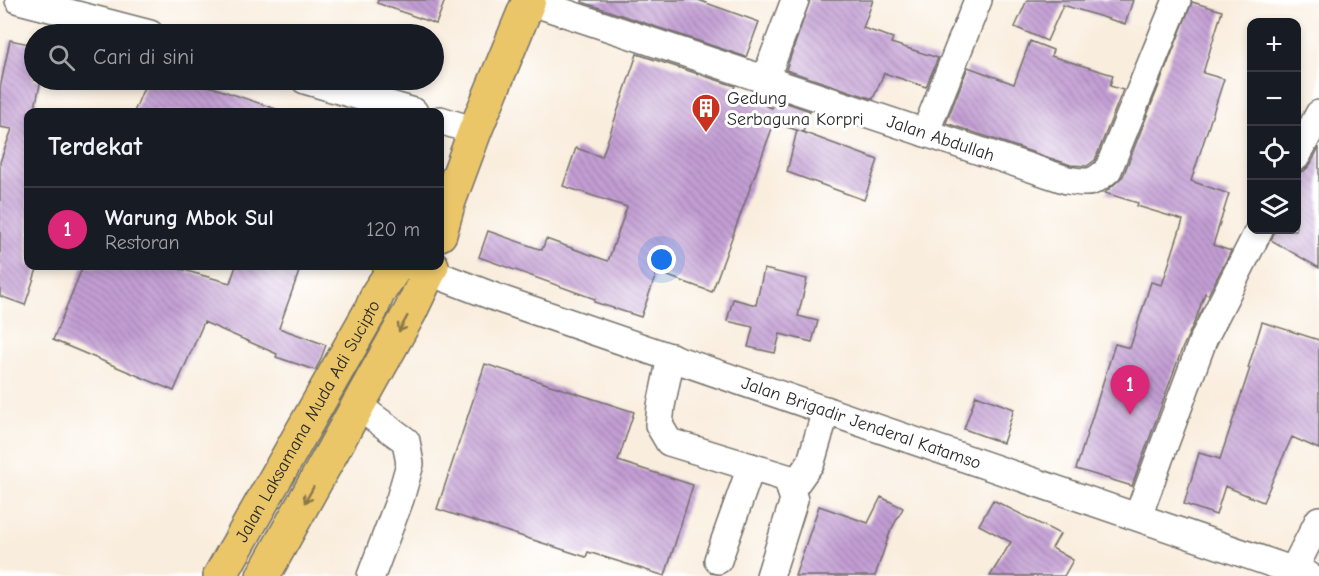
<!DOCTYPE html>
<html lang="id">
<meta charset="utf-8">
<style>
:root{--surface:#171b24;--page:#20242c;--text:#f1f3f6;--muted:#9ea1a6;--line:#363941;--accent:#db2777}
body{margin:0;font-family:"Comic Neue",sans-serif;background:var(--page);color:var(--text)}
.controls{position:absolute;right:18px;top:18px;display:grid;overflow:hidden;border-radius:12px;box-shadow:0 3px 9px #0003}
.controls button{width:54px;height:54px;display:grid;place-items:center;padding:0;border:0;border-bottom:2px solid var(--line);background:var(--surface);color:var(--text);font:30px sans-serif}
.you{position:absolute;left:662px;top:260px;width:21px;height:21px;margin:-15px;border:4px solid #fff;border-radius:50%;background:#1a73e8;box-shadow:0 0 0 9px #1a73e833}
.badge{display:grid;place-items:center;width:39px;height:39px;border-radius:50%;background:var(--accent);color:#fff;font-size:20px;font-weight:700}
.pin{position:absolute;translate:-50% -50px;filter:drop-shadow(0 2px 3px #0008)}
.pin::after{content:'';position:absolute;top:32px;width:21px;height:18px;background:inherit;clip-path:polygon(0 0,100% 0,50% 100%)}
.list{margin:0;padding:0;list-style:none}
h2{display:flex;justify-content:space-between;align-items:center;height:78px;margin:0;padding:0 24px;font-size:26px}
h2 small{font-size:20px;font-weight:400;color:var(--muted)}
.list li{display:grid;grid-template-columns:39px 1fr auto;gap:18px;align-items:center;box-sizing:border-box;height:84px;padding:0 24px;border-top:2px solid var(--line)}
.list b{display:block;font-size:22px;white-space:nowrap}
.list p{margin:0;font-size:20px;white-space:nowrap;color:var(--muted)}
.list em{font-size:20px;font-style:normal;color:var(--muted)}
.icon{flex:none;width:33px;height:33px;fill:none;stroke:currentColor;stroke-width:2;stroke-linecap:round;stroke-linejoin:round}
.map{position:relative;flex:none;width:1319px;height:576px;overflow:hidden}
.search{position:absolute;background:var(--surface);box-shadow:0 3px 9px #0003;left:24px;top:24px;width:420px;height:66px;display:flex;align-items:center;gap:15px;box-sizing:border-box;padding:0 21px;border-radius:33px;color:var(--muted);font-size:22px}
.panel{position:absolute;background:var(--surface);box-shadow:0 3px 9px #0003;left:24px;top:108px;width:420px;height:162px;border-radius:12px}
.map>svg:first-child{display:block}
</style>
<div class="map">
<svg width="1319" height="576" viewBox="0 0 1319 576">
<defs>
<pattern id="building-back-hatch" width="6" height="6" patternUnits="userSpaceOnUse" patternTransform="scale(1.5)"><rect width="6" height="6" fill="#c39ed4"/><path d="M-1 5l2 2M0 0l6 6M5-1l2 2" fill="none" stroke="#9f81ac"/></pattern>
</defs>
<rect width="100%" height="100%" fill="#fff"/>
<filter id="ink" filterUnits="userSpaceOnUse"><feTurbulence type="fractalNoise" baseFrequency=".0167" numOctaves="2"/><feDisplacementMap in="SourceGraphic" scale="12" xChannelSelector="R" yChannelSelector="G"/><feConvolveMatrix kernelMatrix="1 2 1 2 8 2 1 2 1" color-interpolation-filters="sRGB"/></filter>
<filter id="wash" filterUnits="userSpaceOnUse"><feTurbulence type="fractalNoise" baseFrequency=".008" numOctaves="4" result="noise"/><feDisplacementMap in="SourceGraphic" scale="24" xChannelSelector="R" yChannelSelector="G"/><feGaussianBlur stdDeviation="1.35" result="paint"/><feColorMatrix in="noise" values="0 0 0 0 0 0 0 0 0 0 0 0 0 0 0 0 0 1.4 0 .05"/><feComposite in="paint" operator="in"/></filter>
<g filter="url(#wash)">
<rect width="100%" height="100%" fill="#f9eddd"/>
<g id="blocks">
<path fill="url(#building-back-hatch)" d="M378,0h67l-9,24 -59,-21z
M582,0h116l61,22 -13,35 -164,-55z
M810,0h63l-10,28 30,10 -2,5 47,15 -12,29 -42,-14 -11,26 -87,-29z
M1027,0h106l-8,24 -62,-19 -16,36 -32,-14z
M1192,2l30,9 -19,62 21,6 -33,102 38,13 -16,51 18,6 -23,44 -3,-2 -8,23 -15,33 -50,137 -56,-17 39,-125 15,4 21,-66 11,3 21,-65 -46,-14 1,-3 -33,-10 18,-17z
M10,40l24,5v35h7l-7,32h-6v154h10l-13,39 -25,-9v-134l12,-33 -12,-2v-39z
M1030,41l23,9 -2,6 62,19 -3,11 13,4 -28,70 -8,6 -16,-1 -125,-42 22,-56 46,17z
M637,54l98,32 -3,8 40,14 3,-9 35,12 -7,21 -29,-9 -62,169 -55,-20 -16,45 -47,-15 1,-3 -116,-42 9,-26 54,19 4,-11 62,22 19,-54 -64,-21 13,-38 26,9z
M147,80h44l85,29 -1,3h-141z
M797,130l81,30 -14,40 -77,-28z
M1319,147v121l-48,-28 4,-10h21v-57l8,-2 6,-6z
M83,266h86l61,17 6,-17h65l-22,62 47,17 -6,16 -5,9 -39,-13 1,-3 -73,-32 -30,69 -121,-51z
M764,269l43,10 -9,37 20,5 -6,21 -32,-8 -5,19 -27,-6 5,-20 -26,-6 6,-22 23,6z
M1262,322l57,18v109l-27,-12 -29,65 -38,-16 -9,29 -32,-11 15,-51 21,6 30,-91h-2z
M485,364l149,48 -16,49 75,24 -28,91 -77,-24 -2,5 -149,-48z
M976,395l38,14 -11,34 -39,-14z
M881,497l22,11 -13,24 -15,44h-80l24,-70 49,17z
M993,500l67,34 -8,14 21,12 -9,16h-74l21,-34 -32,-17z"/>
</g>
</g>
<g filter="url(#ink)">
<use href="#blocks" fill-opacity="0" stroke="#736f69" stroke-width="1.5"/>
<g fill="none" stroke-linecap="round" stroke-linejoin="round">
<g stroke="#736f69" stroke-width="30">
<g id="minor">
<path d="M19,0l131,34"/>
<path id="s1" d="M529,1l538,179c22,3 24,5 41,-10l69,-170"/>
<path d="M305,80l109,32"/>
<path d="M765,80l30,-80"/>
<path d="M440,120l35,11"/>
<path d="M925,133l53,-133"/>
<path d="M1296,157l23,-43"/>
<path id="s2" d="M414,266l86,33 809,277"/>
<path d="M671,357l-10,49 -2,19 10,17 118,36 7,22 -24,76"/>
<path d="M358,406l48,35 4,23 -10,35 -29,77"/>
<path d="M791,490l20,-28 15,-52"/>
<path d="M1138,516l65,-176 56,-110"/>
<path d="M718,560l33,-93"/>
<path d="M1293,571l26,-51"/>
</g>
</g>
<g stroke="#736f69" stroke-width="36">
<g id="major">
<path d="M440,234l9,-33 26,-70 54,-131"/>
<path id="s3" d="M220,576l151,-266 7,-17 18,-27"/>
<path d="M263,576l147,-264 22,-46"/>
</g>
</g>
<use href="#minor" stroke="#fff" stroke-width="27"/>
<use href="#major" stroke="#ebc669" stroke-width="33"/>
</g>
<defs><path id="oneway-shaft" d="M-6 0H5M1.5-3L5.5 0L1.5 3" fill="none" stroke-width="1.6" stroke-linecap="round" stroke-linejoin="round" transform="scale(1.5)"/></defs>
<g stroke="#8b784a">
<use href="#oneway-shaft" transform="translate(403 324) rotate(119)"/>
<use href="#oneway-shaft" transform="translate(309 495) rotate(119)"/>
</g>
</g>
<defs>
<g id="building-pin" transform="scale(1.5)"><path d="M0 17L-7.5 6A9.5 9.5 0 1 1 7.5 6Z" fill="#c8321e" stroke="#fff"/><path d="M-4-6H4V6H1V3H-1V6H-4ZM-2.5-4.3h1.7v1.8h-1.7ZM.8-4.3h1.7v1.8H.8ZM-2.5-1h1.7V.8h-1.7ZM.8-1h1.7V.8H.8Z" fill="#fff"/></g>
</defs>
<g fill-rule="evenodd">
<use href="#building-pin" x="706" y="108"/>
</g>
<g text-anchor="middle" stroke-width="6" stroke-linejoin="round" paint-order="stroke">
<g font-size="18" fill="#2b2b2b" stroke="#fff" text-anchor="start">
<text x="727" y="104">Gedung<tspan x="727" dy="21">Serbaguna Korpri</tspan></text>
</g>
<g font-size="18" fill="#2b2b2b" stroke="#fff">
<text dy="6" stroke="none"><textPath href="#s1" startOffset="434">Jalan Abdullah</textPath></text>
<text dy="6" stroke="none"><textPath href="#s3" startOffset="178">Jalan Laksamana Muda Adi Sucipto</textPath></text>
<text dy="6" stroke="none"><textPath href="#s2" startOffset="474">Jalan Brigadir Jenderal Katamso</textPath></text>
</g>
</g>
</svg>
<div class="controls">
<button>+</button>
<button>−</button>
<button><svg class="icon" aria-label="locate" viewBox="0 0 24 24"><circle cx="12" cy="12" r="6"/><path d="M12 2v4M12 18v4M2 12h4M18 12h4"/></svg></button>
<button><svg class="icon" aria-label="layers" viewBox="0 0 24 24"><path d="M12 4l9 5-9 5-9-5zM3 14l9 5 9-5"/></svg></button>
</div>
<div class="you"></div>
<div class="pin badge" style="left:1130px;top:415px">1</div>
<div class="search"><svg class="icon" aria-label="search" viewBox="0 0 24 24"><circle cx="10" cy="10" r="6"/><path d="M15 15l6 6"/></svg>Cari di sini</div>
<section class="panel">
<h2>Terdekat<small></small></h2>
<ul class="list">
<li><span class="badge">1</span><div><b>Warung Mbok Sul</b><p>Restoran</p></div><em>120 m</em></li>
</ul>
</section>
</div>
